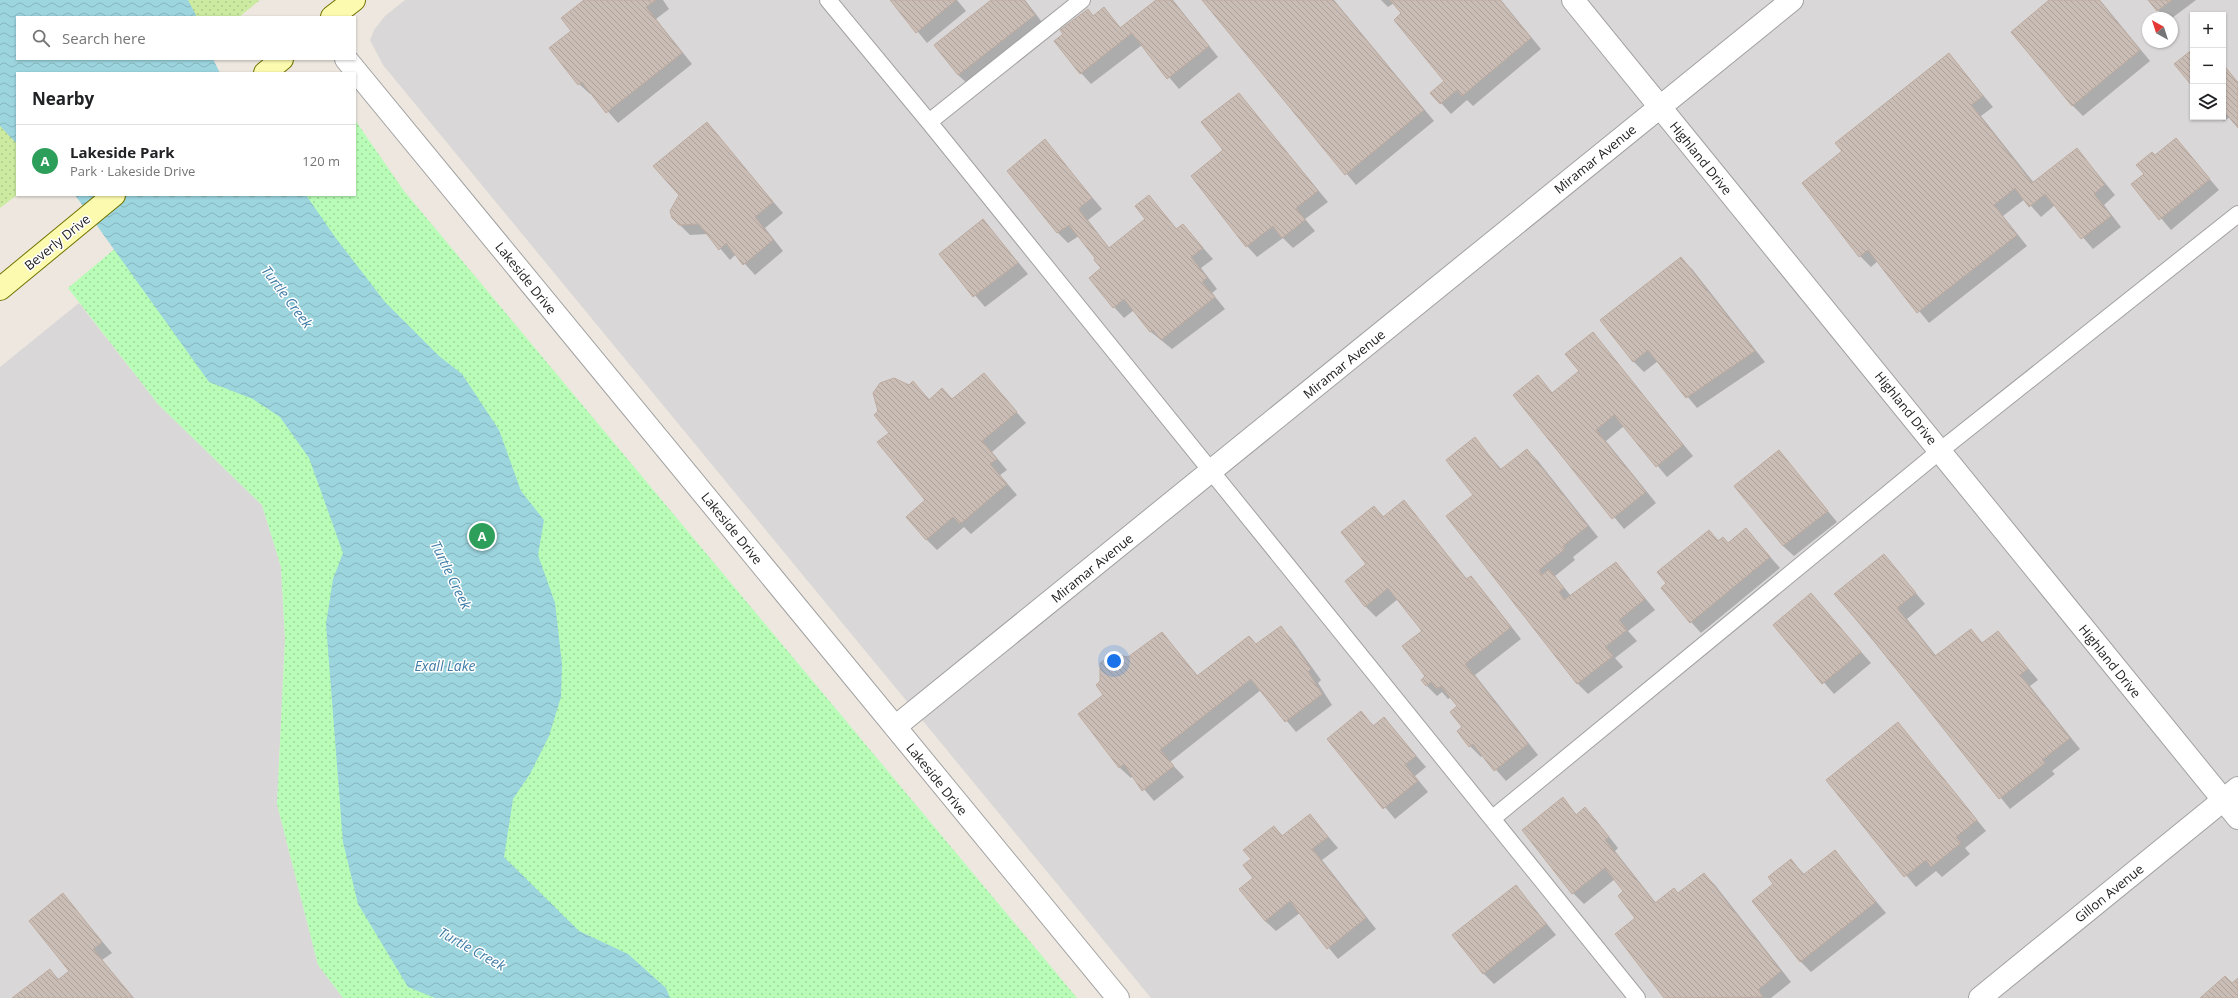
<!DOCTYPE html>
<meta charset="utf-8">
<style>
:root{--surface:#fff;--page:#f6f6f6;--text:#202124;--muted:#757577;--line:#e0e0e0;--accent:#2563eb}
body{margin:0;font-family:"Open Sans",sans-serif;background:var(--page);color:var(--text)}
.controls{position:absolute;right:12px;top:12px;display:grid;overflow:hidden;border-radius:0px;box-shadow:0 1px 3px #0004}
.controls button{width:36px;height:36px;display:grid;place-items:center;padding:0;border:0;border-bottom:1px solid var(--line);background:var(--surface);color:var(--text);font:20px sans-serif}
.compass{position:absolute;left:2142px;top:12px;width:36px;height:36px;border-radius:50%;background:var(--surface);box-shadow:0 1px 3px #0004;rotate:321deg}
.you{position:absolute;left:1114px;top:661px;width:14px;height:14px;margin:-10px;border:3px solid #fff;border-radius:50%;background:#1a73e8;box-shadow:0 0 0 6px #1a73e833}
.badge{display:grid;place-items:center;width:26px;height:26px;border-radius:50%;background:var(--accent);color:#fff;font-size:13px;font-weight:700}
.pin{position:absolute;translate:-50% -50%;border:2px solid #fff;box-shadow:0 1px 4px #0006}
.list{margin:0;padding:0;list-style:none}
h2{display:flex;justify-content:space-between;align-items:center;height:52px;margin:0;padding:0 16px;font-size:17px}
h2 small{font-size:13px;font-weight:400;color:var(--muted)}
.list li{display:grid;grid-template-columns:26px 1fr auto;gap:12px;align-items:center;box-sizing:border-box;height:72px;padding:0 16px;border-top:1px solid var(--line)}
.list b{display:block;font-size:15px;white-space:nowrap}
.list p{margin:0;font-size:13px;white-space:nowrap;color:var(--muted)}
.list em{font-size:13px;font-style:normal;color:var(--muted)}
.icon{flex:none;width:22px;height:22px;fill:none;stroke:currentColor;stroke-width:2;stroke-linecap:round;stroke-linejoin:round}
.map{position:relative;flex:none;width:2238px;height:998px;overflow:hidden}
.search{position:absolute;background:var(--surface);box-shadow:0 1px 3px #0004;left:16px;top:16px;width:340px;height:44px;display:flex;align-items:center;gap:10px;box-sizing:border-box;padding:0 14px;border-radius:0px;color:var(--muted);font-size:15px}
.panel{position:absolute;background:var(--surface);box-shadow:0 1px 3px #0004;left:16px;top:72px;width:340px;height:124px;border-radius:0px}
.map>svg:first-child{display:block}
</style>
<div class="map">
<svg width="2238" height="998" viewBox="0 0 2238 998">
<defs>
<pattern id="grass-dots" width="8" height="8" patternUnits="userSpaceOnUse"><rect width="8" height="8" fill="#cceba1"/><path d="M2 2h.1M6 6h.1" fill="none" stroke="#afc98a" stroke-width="1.8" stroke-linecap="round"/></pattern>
<pattern id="park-dots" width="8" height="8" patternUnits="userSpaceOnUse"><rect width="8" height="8" fill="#b8fcb7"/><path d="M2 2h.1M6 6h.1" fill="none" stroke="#9ed79d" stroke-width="1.8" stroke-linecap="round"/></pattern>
<pattern id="water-waves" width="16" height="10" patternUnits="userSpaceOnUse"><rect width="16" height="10" fill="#9cd5de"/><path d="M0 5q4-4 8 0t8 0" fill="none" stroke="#86b6be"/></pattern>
<pattern id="building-back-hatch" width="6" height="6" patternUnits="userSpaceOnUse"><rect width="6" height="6" fill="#c9bdb5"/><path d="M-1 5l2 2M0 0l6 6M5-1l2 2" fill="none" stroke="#aca29b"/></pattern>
</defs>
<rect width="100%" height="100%" fill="#ede7df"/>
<path fill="#d9d7d7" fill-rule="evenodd" d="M405,0h1833v998h-1087l-768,-933 -13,-25 4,-10 11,-14zM2193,15h30v102h-30zM2148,18h24v24h-24z
M79,303l79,101 104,101 19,62 4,72 -8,165 41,161 25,33h-343v-631z"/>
<path fill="url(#grass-dots)" d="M0,0h260l-21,17h-222v178l-17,13z"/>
<path fill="url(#park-dots)" d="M355,120l49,71 673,807h-734l-25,-33 -41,-161 8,-165 -4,-72 -19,-62 -104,-101 -90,-116 111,-93h176z"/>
<path fill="url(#water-waves)" d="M0,0h188l9,17h-180v42h196l7,14h-203v71l-17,-18z
M75,195h231l29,42 50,65 54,54 23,18 37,56 22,61 23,29 -6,35 17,48 7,61 -1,33 -12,39 -19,38 -17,25 -9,58 75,74 49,23 38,34 4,10h-235l-27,-11 -50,-83 -15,-62 -17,-218 7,-45 10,-26 -34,-95 -29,-41 -27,-18 -44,-17z"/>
<path fill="#0003" d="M586,0h77l6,9 -13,10 36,45 -74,59 -26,-30 -2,1 -11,-10 -7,-53z
M892,0h65l9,11 -39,32z
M993,0h32l20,26 -76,59 -11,-10z
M1158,0h15l45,57 -39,32 -37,-44 -51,39 -10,-11 -17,-39 24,-24 6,6 10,-7 18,20z
M1203,0h131l100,121 -78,64z
M1381,0h120l40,49 -68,57 -6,-6 -16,14 -19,-21 14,-11 -43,-69 -9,-10 -6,4z
M2051,0h49l50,61 -67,55 -11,-11z
M2149,0h47l-24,18h-7z
M1949,54l44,53 -12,9 53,67 43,-34 38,46 -11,10 17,22 -28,22 -38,-44 -14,12 -16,-18 -22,17 24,30 -98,77 -51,-62 -7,6 -11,-11 -57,-73 40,-31z
M2223,64l15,18v45l-8,-10 -6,4 -4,-4h3z
M1239,94l89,108 -23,17 10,12 -22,17 -10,-10 -26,19 -10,-11 -23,-96z
M707,124l76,89 -18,15 18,23 -28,24 -19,-21 -6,6 -22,-26 -18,1 -17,-17z
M2176,139l43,51 -48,40 -39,-46 13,-10 10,-18z
M1045,141l57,68 -14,11 22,29 37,-30 2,-23 28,33 6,-4 30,34 -12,9 16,21 -5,4 13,16 -53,40 -21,-17 -17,-22 -10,8 -10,-11 -12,-38 -5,-10 -18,-23 -11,7 -10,-10z
M983,220l45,54 -43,33 -45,-53z
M1681,258l11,11 73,93 -68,46 -39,-47 -14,11 -11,-11z
M1593,334l100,122 -26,21 -43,-51 -18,15 50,62 -32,26 -110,-133 23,-19 16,17 27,-23z
M983,374l43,49 -34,29 15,18 -7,5 17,20 -46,39 -7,-7 -27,23 -11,-11 1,-39 -37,-67 19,-46 4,-4 17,17h23z
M1475,439l27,31 25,-20 11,11 60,76 -25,20 2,3 -20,16 16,20 45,-33 39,47 -27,21 9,10 -22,17 8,9 -35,27 -10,-10 -131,-168 27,-21z
M1779,452l58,70 -43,34 -11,-10z
M1404,501l63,78 4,-2 10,11 40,51 -46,36 63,80 -32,26 -23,-26 -2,2 -11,-11 -11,-39 -8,-10 -3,2 -6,-7 -5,4 -11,-11 -3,-53 -25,-33 -22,18 -11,-11 9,-99 10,10z
M1746,529l34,39 -79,65 -10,-11 18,-91 10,10 9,3z
M1884,555l41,49 -18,15 30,38 33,-27 15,17 13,-15 40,48 -8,6 50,63 -28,22 3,3 -45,35 -175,-215z
M1811,595l60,68 -37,31 -60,-69z
M1281,628l10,10 30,42 -3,3 14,22 -36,27 -35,-42 -91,72 14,15 -30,24 -21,-25 -2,2 -11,-10 -40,-54 25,-18 23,-38 34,-25 36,43 58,-31z
M1361,712l13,14 10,-8 42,49 -11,9 13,16 -33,27 -67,-80z
M1898,723l88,108 -21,17 5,6 -28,23 -6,-6 -20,16 -89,-107z
M1563,799l14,16 8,-6 10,10 23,29 -3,3 41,52 22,-9 26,-20 11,11 76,97 -20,16h-105l-50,-64 21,-15 -12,-27 -10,-13 -31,25 -11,-11z
M1310,815l28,33 -16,12 54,69 -38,30 -38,-46 -24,18 -11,-10 -10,-43 -2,-19 21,-32 9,9z
M1835,852l51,61 -75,59 -11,-11 -9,-101 14,15z
M1516,886l40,49 -62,49 -11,-11z
M63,895l49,58 -10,7 32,38h-120l35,-28 11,10 10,-9z"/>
<path fill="url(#building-back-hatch)" stroke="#bfaca1" d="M584,0h72l-10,7 36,46 -76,60 -24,-31 -4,3 -29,-37 22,-17 -10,-13z
M890,0h66l-40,33z
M991,0h33l11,15 -77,60 -24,-30z
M1156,0h16l37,46 -42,33 -35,-46 -52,41 -26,-33 9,-7 -3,-4 28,-21 5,7 11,-9 16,21z
M1202,0h131l91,110 -79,65z
M1390,0h110l31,38 -69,58 -5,-6 -17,14 -10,-11 14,-12 -50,-61 7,-7z
M2049,0h50l41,50 -68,56 -61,-74z
M2148,0h24l-15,11z
M2193,49v38l-19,-23z
M1949,53l34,43 -12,9 61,78 45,-35 28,36 -11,10 17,22 -30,23 -36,-45 -16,13 -14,-19 -21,17 23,30 -100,78 -49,-63 -9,7 -57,-74 40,-32 -7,-8z
M2223,64l15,19v45l-15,-18z
M1239,93l79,98 -22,17 9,12 -23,18 -9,-12 -27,21 -55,-71 32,-26 -22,-28z
M707,122l66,80 -18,15 18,23 -30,25 -17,-22 -7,7 -20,-26 -20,1 -7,-7 -2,-7 9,-16 -26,-29z
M2176,138l34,41 -51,41 -28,-36 13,-10 -8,-9 16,-13 3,3z
M1045,139l47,59 -14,11 31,39 36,-29 -10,-13 14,-11 27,34 7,-5 20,24 -12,9 16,21 -5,4 13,15 -54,43 -8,-10 -3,2 -26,-33 -11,9 -24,-30 12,-10 -7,-8 1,-2 -26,-33 -12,8 -50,-62z
M983,219l35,44 -45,34 -34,-43z
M1681,257l74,94 -69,47 -38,-48 -15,12 -33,-42z
M1593,332l90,113 -27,22 -42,-52 -18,15 50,62 -34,27 -99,-124 25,-20 14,18 27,-22 -14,-17z
M984,373l33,39 -35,29 15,18 -7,5 17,20 -47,40 -7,-7 -27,23 -20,-23 19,-17 -48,-58 12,-9 -15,-18 4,-4 -5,-18 7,-10 14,-5 15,7 4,-4 16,19 13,-12 10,11z
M1475,437l25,33 27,-21 61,77 -25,20 2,3 -26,21 3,5 7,-6 15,19 -5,4 5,8 52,-38 29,37 -26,21 8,10 -22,17 8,9 -36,28 -131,-168 27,-21 -27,-35z
M1779,450l49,61 -45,35 -49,-60z
M1404,500l62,79 5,-3 40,51 -46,37 63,80 -34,27 -21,-27 -4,3 -12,-16 5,-4 -12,-15 7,-6 -16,-20 -4,3 -6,-7 -5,4 -5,-6 4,-4 -23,-30 20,-15 -34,-43 -23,19 -20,-26 21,-17 -25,-32 33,-26 9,11z
M1746,528l24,29 -80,66 -29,-35 5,-5 -9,-11 52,-42 9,11 5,-4 5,6z
M1884,554l32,39 -19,15 38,48 36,-27 11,14 16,-12 30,38 -8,6 50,63 -28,22 3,3 -46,36 -132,-167 -33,-38z
M1811,593l50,59 -39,32 -49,-59z
M1281,626l30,43 -3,3 14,22 -37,28 -34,-43 -91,71 14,16 -32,25 -18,-27 -5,4 -41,-54 25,-19 -7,-10 4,-4v-18l13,-9 15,3 34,-25 35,44 52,-40 7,8z
M1361,711l12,15 11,-9 32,39 -11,9 13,16 -35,28 -56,-70z
M1898,722l79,98 -21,17 5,6 -30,24 -5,-7 -22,17 -78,-97z
M1563,797l13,18 9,-8 24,30 -4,3 50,63 19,-15 4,5 26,-20 77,98 -23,19 5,7 -99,1 -49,-64 20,-16 -17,-22 5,-5 -18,-23 -33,26 -50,-64z
M1310,814l18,23 -16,12 54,69 -39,31 -37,-48 -25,20 -26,-32 14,-11 -10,-13 8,-6 -8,-9 31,-24 8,10z
M1835,850l41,52 -76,60 -48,-61 21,-17 -5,-7 23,-18 12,16z
M1516,885l30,39 -63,50 -31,-39z
M63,893l39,49 -9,7 40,49h-121l38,-29 8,11 11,-9 -40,-50z
M2225,976l7,7 6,-5v20h-38z"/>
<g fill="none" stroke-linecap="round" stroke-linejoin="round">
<g stroke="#a2a2a2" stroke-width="18">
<path id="lane" d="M828,0l101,122 708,876
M929,122l153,-122
M1493,818l448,-368 297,-236"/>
</g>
<g stroke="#a2a2a2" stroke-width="24">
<path id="street" d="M1573,0l665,818
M346,59l772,939
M895,727l897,-727
M1980,998l258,-210"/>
</g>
<g stroke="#707300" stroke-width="24">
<path id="secondary" d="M332,17l22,-17
M265,73l17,-14
M0,289l114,-94"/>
</g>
<use href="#lane" stroke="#fff" stroke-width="16"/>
<use href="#street" stroke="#fff" stroke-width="22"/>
<use href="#secondary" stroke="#fcfaae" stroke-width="22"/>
</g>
<g text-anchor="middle" stroke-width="3" stroke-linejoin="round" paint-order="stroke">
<g font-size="13" fill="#1b1b1b" stroke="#fff">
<text transform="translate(1701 158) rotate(51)" y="5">Highland Drive</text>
<text transform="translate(1595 159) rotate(-39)" y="5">Miramar Avenue</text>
<text transform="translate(57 242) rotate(-39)" y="5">Beverly Drive</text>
<text transform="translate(526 278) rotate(51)" y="5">Lakeside Drive</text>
<text transform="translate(1344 364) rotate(-39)" y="5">Miramar Avenue</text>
<text transform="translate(1906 408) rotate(51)" y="5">Highland Drive</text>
<text transform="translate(732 528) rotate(51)" y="5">Lakeside Drive</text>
<text transform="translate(1092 568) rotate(-39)" y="5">Miramar Avenue</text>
<text transform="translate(2110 661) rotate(51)" y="5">Highland Drive</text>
<text transform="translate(937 779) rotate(51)" y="5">Lakeside Drive</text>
<text transform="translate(2109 893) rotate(-39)" y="5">Gillon Avenue</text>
</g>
<g font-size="14" font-style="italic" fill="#407ca6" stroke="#fff">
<text transform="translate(287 297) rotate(53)" y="5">Turtle Creek</text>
<text transform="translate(451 575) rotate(64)" y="5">Turtle Creek</text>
<text x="445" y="671">Exall Lake</text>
<text transform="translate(472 949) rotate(29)" y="5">Turtle Creek</text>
</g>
</g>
</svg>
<div class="controls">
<button>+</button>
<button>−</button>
<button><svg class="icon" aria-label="layers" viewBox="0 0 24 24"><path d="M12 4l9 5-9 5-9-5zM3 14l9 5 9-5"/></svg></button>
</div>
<svg class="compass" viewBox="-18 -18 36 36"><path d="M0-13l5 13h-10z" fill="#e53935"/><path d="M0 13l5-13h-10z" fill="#757577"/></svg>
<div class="you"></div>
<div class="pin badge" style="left:482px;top:536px;background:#2e9e5b">A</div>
<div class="search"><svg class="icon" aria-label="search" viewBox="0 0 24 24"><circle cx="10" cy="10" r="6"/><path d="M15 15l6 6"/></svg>Search here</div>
<section class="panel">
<h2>Nearby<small></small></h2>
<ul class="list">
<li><span class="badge" style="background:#2e9e5b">A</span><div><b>Lakeside Park</b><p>Park · Lakeside Drive</p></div><em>120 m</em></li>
</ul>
</section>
</div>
